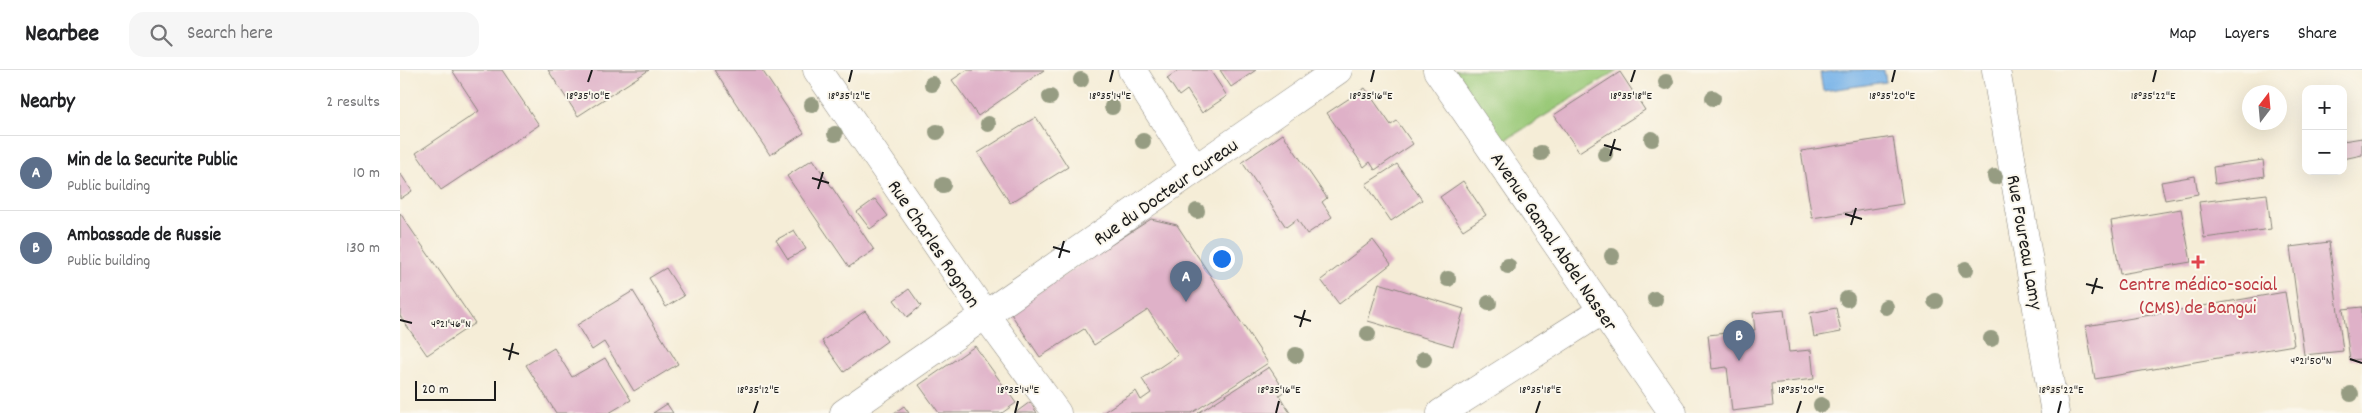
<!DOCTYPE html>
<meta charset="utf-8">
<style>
:root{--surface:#fff;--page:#f6f6f6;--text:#202124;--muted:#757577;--line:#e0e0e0;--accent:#d93025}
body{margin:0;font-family:Dekko,sans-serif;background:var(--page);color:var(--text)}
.controls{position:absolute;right:15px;top:15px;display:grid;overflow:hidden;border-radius:10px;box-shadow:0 5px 20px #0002}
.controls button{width:45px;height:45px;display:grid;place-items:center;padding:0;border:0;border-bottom:1px solid var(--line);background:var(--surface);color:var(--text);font:25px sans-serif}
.compass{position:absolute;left:1842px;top:15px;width:45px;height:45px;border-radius:50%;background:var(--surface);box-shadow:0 5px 20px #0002;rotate:16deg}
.scale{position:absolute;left:15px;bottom:12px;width:81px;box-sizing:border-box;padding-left:5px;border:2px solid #1c1c1c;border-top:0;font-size:14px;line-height:18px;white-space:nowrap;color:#1c1c1c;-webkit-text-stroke:4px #fbf7ec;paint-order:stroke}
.you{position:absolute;left:821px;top:188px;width:18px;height:18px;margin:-12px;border:4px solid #fff;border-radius:50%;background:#1a73e8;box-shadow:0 0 0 8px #1a73e833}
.badge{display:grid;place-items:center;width:32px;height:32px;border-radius:50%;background:var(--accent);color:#fff;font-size:16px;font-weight:700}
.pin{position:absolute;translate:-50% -41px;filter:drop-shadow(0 1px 2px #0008)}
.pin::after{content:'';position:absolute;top:26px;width:18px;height:15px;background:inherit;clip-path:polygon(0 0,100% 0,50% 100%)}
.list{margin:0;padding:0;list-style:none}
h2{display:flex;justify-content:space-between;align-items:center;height:65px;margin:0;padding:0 20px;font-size:21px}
h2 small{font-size:16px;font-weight:400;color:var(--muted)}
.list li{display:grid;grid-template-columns:32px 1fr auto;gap:15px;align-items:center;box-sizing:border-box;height:75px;padding:0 20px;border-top:1px solid var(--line)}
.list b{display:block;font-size:19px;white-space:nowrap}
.list p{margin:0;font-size:16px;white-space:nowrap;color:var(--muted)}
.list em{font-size:16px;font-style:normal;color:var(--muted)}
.icon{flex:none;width:28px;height:28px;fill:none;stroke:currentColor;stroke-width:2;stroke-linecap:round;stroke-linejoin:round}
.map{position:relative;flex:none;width:1962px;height:343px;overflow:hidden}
header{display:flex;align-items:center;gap:30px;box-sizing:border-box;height:70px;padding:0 25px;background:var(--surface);border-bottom:1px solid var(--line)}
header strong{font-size:24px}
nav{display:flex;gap:28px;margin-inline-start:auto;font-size:18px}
.search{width:350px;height:45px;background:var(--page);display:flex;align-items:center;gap:12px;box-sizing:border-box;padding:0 18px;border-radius:15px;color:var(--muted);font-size:19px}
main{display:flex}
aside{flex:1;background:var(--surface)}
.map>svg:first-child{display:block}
</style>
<header>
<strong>Nearbee</strong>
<div class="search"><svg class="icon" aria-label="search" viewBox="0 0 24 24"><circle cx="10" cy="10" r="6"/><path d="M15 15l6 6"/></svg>Search here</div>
<nav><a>Map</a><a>Layers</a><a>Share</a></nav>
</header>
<main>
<aside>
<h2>Nearby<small>2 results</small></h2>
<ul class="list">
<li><span class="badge" style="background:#5c6f8a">A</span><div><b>Min de la Securite Public</b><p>Public building</p></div><em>10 m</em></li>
<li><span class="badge" style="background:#5c6f8a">B</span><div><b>Ambassade de Russie</b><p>Public building</p></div><em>130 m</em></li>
</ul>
</aside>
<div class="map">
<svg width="1962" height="343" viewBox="0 0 1962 343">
<rect width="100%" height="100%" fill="#fbf7ec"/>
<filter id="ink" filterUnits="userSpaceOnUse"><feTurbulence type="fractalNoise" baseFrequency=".02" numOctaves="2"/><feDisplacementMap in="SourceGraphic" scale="10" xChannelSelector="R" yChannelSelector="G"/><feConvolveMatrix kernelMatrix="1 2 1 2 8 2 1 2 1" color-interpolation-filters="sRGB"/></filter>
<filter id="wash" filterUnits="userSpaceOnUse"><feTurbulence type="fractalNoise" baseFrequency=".0096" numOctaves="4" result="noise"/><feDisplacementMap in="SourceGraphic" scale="20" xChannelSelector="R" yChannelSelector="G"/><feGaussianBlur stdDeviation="1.12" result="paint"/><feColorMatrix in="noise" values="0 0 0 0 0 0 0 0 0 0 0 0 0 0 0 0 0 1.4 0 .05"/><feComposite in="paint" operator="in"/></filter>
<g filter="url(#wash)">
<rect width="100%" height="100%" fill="#f5edd7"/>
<path fill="#9ac978" stroke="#5b724a" d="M1054,0h164l-117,73z"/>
<path fill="#77b2e8" stroke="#4a6782" d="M1442,0h42l2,12 -63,9 -3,-18z"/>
<g id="blocks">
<path fill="#dfb1c8" d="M52,0h50l37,55 -98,65 -25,-37 63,-42z
M148,0h101l-71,46z
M314,0h48l42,63 -34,22z
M567,0h77l-66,46 -26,-36z
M779,0h31l17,26 -25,17 -15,-23 -8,6 -12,-18z
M820,0h36l-25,17z
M1220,2l25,38 -66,42 -25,-37z
M965,18l26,37 6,-4 16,23 -38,26 -5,-8 -6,5 -37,-54z
M636,47l32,50 -58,36 -32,-50z
M883,64l44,64 -5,4 10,15 -25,17 -10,-15 -11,8 -44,-65z
M1493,67l10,67 -91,14 -11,-67z
M1962,68v17l-19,4v-18z
M413,89l61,91 -25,17 -62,-91z
M1863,90l2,16 -50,8 -2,-17z
M997,94l25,36 -31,21 -25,-37z
M0,103l12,18 -12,8z
M1795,106l3,18 -33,6 -4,-18z
M1063,111l23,34 -23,15 -23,-33z
M1867,124l4,35 -67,9 -5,-36z
M475,129l13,17 -18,13 -13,-17z
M1781,139l10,53 -71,12 -9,-53z
M0,143l75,110 -48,32 -27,-39z
M751,149l26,6 91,138 -76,50h-90l34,-22 5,9 10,-7 -9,-14 36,-24 -30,-45 -54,35 -10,-16 -44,28 -31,-46z
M394,160l12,19 -18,10 -12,-19z
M973,170l18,24 -52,40 -18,-24z
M1929,172l14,109 -39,4 -14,-108z
M266,198l18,28 -18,11 -17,-29z
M979,213l85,26 -11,37 -85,-25z
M509,219l12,17 -14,11 -13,-17z
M233,221l45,73 -44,27 -30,-49 -12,8 -15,-25z
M1885,222l9,53 -199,34 -9,-53z
M1962,237v52l-12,1 -7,-51z
M1436,238l5,24 -27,5 -4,-24z
M1384,240l5,42 22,-2 3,29 -43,5 2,22 -41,5 -5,-44 -15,2 -4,-34 47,-5 -2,-17z
M465,241l22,30 -43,31 -22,-31z
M575,276l41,57 -14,10h-63l-20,-28z
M154,278l18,29 33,-19 26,42 -22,13h-53l-30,-48z
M869,297l16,24 -6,4 11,18h-92z
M630,332l7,11h-22z
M267,334l6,9h-20z
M504,336l5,7h-15z"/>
</g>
</g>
<g filter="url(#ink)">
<use href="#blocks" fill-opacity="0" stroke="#88847a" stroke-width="1"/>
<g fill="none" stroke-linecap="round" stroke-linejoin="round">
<g stroke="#88847a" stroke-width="29">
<path id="minor" d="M417,0l169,246 71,97
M732,0l63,99
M1037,0l236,343
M1596,0l59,343
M444,343l494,-343
M1041,343l162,-103"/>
</g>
<use href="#minor" stroke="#fff" stroke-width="28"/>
</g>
<g fill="#969c82">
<circle cx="681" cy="10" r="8"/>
<circle cx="1266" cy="12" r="8"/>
<circle cx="532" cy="14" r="8"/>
<circle cx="650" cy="27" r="8"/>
<circle cx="1313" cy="28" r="8"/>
<circle cx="412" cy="35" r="8"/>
<circle cx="712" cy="37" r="8"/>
<circle cx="588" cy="54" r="8"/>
<circle cx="537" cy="62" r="8"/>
<circle cx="435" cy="64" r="8"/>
<circle cx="1252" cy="69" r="8"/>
<circle cx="743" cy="71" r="8"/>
<circle cx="1141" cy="83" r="8"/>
<circle cx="1205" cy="84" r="8"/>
<circle cx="1595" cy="107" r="8"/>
<circle cx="543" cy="115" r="8"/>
<circle cx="797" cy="141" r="8"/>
<circle cx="1212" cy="186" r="8"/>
<circle cx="1108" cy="196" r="8"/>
<circle cx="1566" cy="199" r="8"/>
<circle cx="1048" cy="209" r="8"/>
<circle cx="1255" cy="229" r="8"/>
<circle cx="1447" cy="229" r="8"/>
<circle cx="1535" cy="231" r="8"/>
<circle cx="1089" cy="233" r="8"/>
<circle cx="1486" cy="237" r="8"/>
<circle cx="968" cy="264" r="8"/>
<circle cx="1591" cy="269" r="8"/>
<circle cx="896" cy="285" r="8"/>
<circle cx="1024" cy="289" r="8"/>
<circle cx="1951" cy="324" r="8"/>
<circle cx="1421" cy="335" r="8"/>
</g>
</g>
<path fill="none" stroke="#1c1c1c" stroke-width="2" d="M188,12l4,-12M449,12l3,-12M710,12l3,-12M971,12l3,-12M1231,12l4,-12M1492,12l3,-12M1753,12l3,-12M1204,75l17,5M1210,86l5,-17M412,108l17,5M418,119l5,-17M1445,144l17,5M1451,155l5,-17M653,177l17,5M659,188l5,-17M1686,214l17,4M1692,224l5,-16M894,246l17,5M0,250l12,3M900,257l5,-17M103,279l16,5M1950,289l12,4M109,290l4,-17M354,343l4,-12M615,343l3,-12M876,343l3,-12M1136,343l4,-12M1397,343l4,-12M1658,343l3,-12"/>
<path fill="#e0444e" stroke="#fbf7ec" stroke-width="2" d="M1795.5 184.5h5v5h5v5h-5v5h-5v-5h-5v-5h5z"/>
<g text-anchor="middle" stroke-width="4" stroke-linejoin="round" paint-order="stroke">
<g font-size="20" fill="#1c1c1c" stroke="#fbf7ec">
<text transform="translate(765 121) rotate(-35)" y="7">Rue du Docteur Cureau</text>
<text transform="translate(1155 171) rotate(56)" y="7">Avenue Gamal Abdel Nasser</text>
<text transform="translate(1626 172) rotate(80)" y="7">Rue Foureau Lamy</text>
<text transform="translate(535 173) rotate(56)" y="7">Rue Charles Rognon</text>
</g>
<g font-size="20" fill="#be3a42" stroke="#fbf7ec">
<text x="1798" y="220">Centre médico-social<tspan x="1798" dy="23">(CMS) de Bangui</tspan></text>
</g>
</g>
<g font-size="12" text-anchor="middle" fill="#1c1c1c" stroke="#fbf7ec" stroke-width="4" stroke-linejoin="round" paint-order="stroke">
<text x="188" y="29">18°35'10"E</text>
<text x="449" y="29">18°35'12"E</text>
<text x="710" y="29">18°35'14"E</text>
<text x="971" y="29">18°35'16"E</text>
<text x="1231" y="29">18°35'18"E</text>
<text x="1492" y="29">18°35'20"E</text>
<text x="1753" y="29">18°35'22"E</text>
<text x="51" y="257">4°21'46"N</text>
<text x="1911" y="294">4°21'50"N</text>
<text x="358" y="323">18°35'12"E</text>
<text x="618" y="323">18°35'14"E</text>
<text x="879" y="323">18°35'16"E</text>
<text x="1140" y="323">18°35'18"E</text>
<text x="1401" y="323">18°35'20"E</text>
<text x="1661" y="323">18°35'22"E</text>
</g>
</svg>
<div class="controls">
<button>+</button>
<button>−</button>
</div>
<svg class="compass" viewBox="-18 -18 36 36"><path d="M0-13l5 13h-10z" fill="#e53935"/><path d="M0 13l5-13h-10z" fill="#757577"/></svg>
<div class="scale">20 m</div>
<div class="you"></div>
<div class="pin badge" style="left:786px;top:232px;background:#5c6f8a">A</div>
<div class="pin badge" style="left:1339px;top:291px;background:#5c6f8a">B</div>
</div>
</main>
